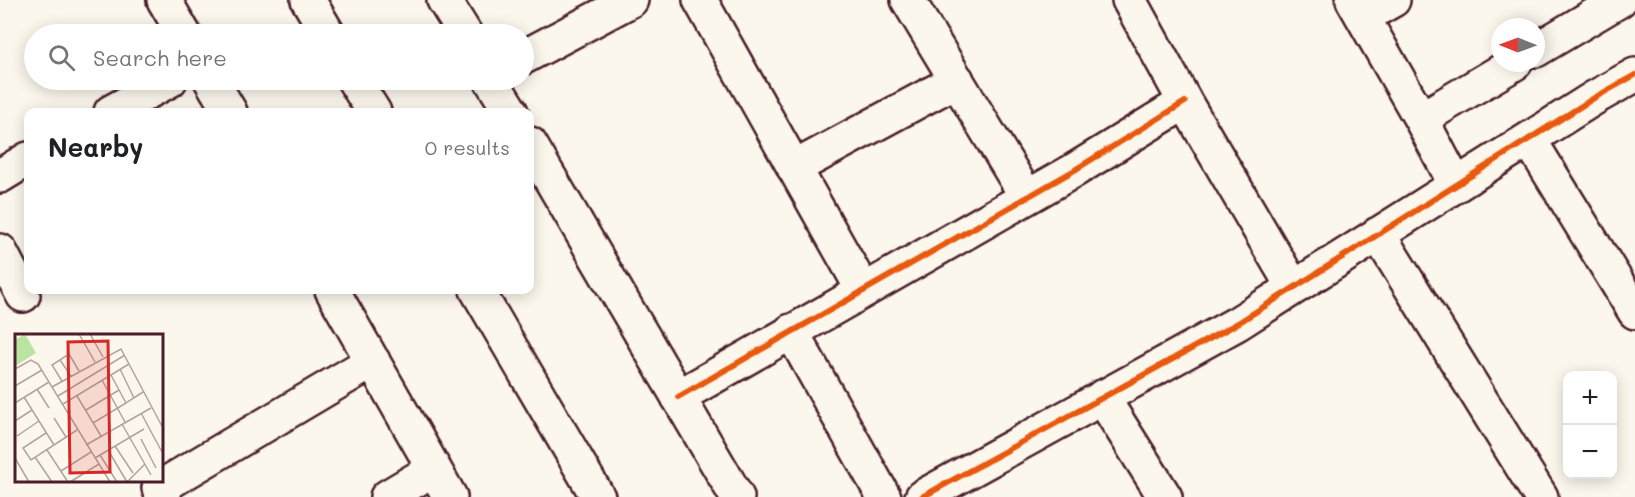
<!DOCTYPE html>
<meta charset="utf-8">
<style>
:root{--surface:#fff;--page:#f6f6f6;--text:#202124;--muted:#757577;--line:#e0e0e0}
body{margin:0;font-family:Mali,sans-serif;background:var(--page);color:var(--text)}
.controls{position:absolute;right:18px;bottom:18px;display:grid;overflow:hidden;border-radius:12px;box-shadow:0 3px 15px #0003}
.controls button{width:54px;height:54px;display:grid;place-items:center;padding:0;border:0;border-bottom:2px solid var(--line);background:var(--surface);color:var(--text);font:30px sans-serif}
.compass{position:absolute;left:1491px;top:18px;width:54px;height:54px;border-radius:50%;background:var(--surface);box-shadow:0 3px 15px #0003;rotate:271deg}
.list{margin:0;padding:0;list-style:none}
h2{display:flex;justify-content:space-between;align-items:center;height:78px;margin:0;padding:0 24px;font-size:26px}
h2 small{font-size:20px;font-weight:400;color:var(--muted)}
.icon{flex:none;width:33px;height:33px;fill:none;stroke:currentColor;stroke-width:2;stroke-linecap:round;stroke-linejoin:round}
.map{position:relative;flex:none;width:1635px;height:497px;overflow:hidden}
.search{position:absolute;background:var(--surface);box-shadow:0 3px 15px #0003;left:24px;top:24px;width:510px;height:66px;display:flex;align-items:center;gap:15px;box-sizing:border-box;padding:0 21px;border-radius:33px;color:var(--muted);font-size:22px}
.panel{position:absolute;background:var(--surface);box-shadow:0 3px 15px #0003;left:24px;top:108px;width:510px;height:186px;border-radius:12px}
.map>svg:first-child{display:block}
</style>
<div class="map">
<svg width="1635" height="497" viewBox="0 0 1635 497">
<rect width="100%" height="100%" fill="#fbf7ec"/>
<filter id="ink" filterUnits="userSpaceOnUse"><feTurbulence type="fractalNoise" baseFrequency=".0167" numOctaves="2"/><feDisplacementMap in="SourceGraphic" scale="12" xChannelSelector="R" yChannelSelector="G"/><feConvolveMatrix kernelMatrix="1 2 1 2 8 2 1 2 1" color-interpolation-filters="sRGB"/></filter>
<g filter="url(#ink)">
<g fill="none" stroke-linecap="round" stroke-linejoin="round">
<g stroke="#4a1f2b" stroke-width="38">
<path id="minor" d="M164,0l20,34
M308,0l20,34
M444,0l21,34
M700,0l163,290
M908,0l119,197
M1129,0l56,102 108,185
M1353,0l68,119 35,66
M1363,17l30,-17
M1536,50l84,-50
M524,57l107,-57
M211,80l19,32
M354,80l20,32
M491,80l20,32
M111,112l59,-32
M1421,119l94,-56
M1529,139l106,173
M530,144l207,353
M794,168l163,-88
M0,176l28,-17
M1378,234l163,263
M0,251l23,44
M332,290l118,207
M477,290l121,207
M791,331l93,166
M678,397l395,-226 112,-69
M1102,397l63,100
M164,497l-5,-9 214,-127
M387,497l47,-28
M922,497l316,-174 356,-225 41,-23"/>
</g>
<use href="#minor" stroke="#fbf7ec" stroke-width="33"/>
<g stroke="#fbf7ec" stroke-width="10">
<path id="cycleway" d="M678,397l395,-226 112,-69
M922,497l316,-174 356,-225 41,-23"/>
</g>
<use href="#cycleway" stroke="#e8590c" stroke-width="6"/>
</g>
</g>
<g transform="translate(15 334)">
<rect width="148" height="148" fill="#fbf7ec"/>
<path d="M10,0l11,19 -21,13v-26z" fill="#bae4a0"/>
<path fill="none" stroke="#b4a19f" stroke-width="1.5" d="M64,0l16,28M75,0l13,23M45,26l11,16M0,35l16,-9 7,4 72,118M105,35l14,29M96,41l15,28 17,-11M87,46l23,42M47,47l-10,-16 17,-11 10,17M0,52l27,-16M37,53l69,-38 43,81M22,55l12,19M43,62l67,-41M62,62l24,40M9,63l30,48M0,69l34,-21M48,70l66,-40M71,76l33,-20M126,79l21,39M39,84l12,19M0,87l17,-11M78,89l33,-20M107,90l29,51M31,99l-23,15 8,12 46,-30M2,102l22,-15M126,105l15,29M71,111l65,-37M100,112l18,27M32,116l21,32M93,116l19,32M85,121l17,27M20,123l17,25M0,124l14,24M80,124l49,-29M46,137l30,-19M55,148l29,-18M112,148l18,-18"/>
<path fill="#d62828" fill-opacity="0.15" stroke="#d62828" stroke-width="3" d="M93,7l2,131 -40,1 -2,-131z"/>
<rect width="148" height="148" fill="none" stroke="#4a1f2b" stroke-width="3"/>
</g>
</svg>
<div class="controls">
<button>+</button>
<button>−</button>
</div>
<svg class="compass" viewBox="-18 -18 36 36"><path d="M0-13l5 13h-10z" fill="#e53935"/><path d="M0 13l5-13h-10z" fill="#757577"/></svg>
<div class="search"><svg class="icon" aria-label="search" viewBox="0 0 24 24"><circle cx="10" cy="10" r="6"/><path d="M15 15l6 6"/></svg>Search here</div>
<section class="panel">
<h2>Nearby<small>0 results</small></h2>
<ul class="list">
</ul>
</section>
</div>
